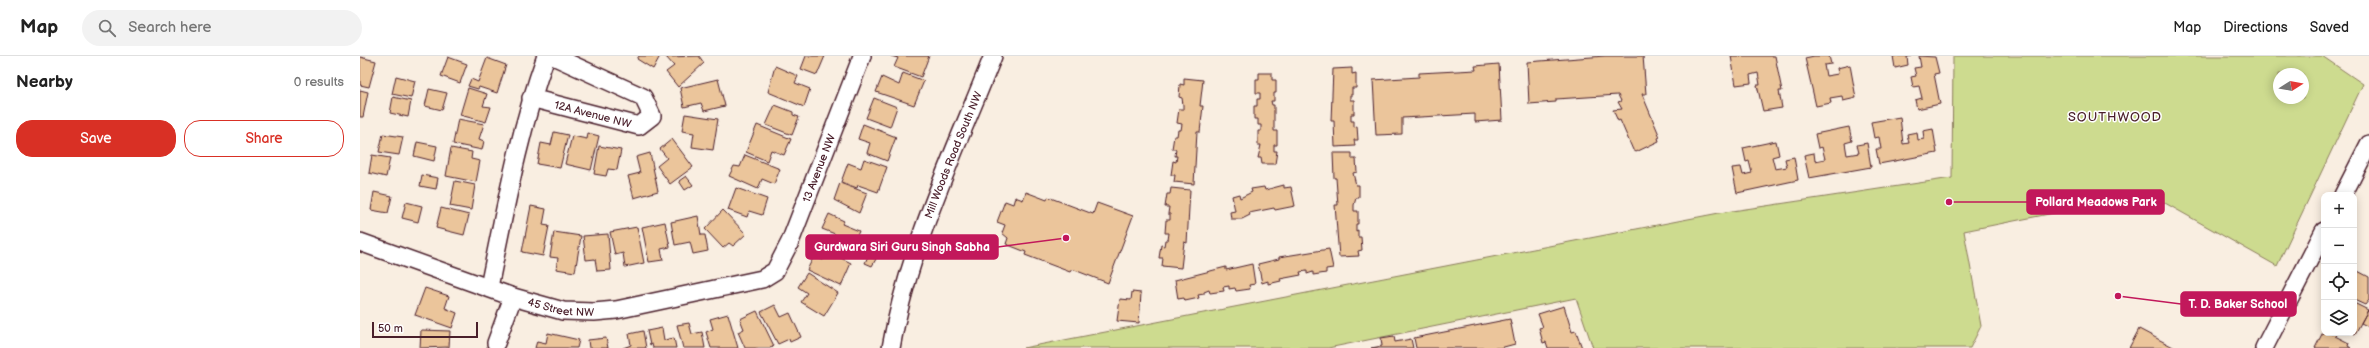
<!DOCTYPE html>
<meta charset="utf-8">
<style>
:root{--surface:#fff;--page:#f2f2f2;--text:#222;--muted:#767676;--line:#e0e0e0;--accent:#d93025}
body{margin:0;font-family:"Balsamiq Sans",sans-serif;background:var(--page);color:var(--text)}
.controls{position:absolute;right:12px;bottom:12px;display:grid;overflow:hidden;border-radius:8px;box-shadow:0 2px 10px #0003}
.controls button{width:36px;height:36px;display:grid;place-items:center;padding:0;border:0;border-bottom:1px solid var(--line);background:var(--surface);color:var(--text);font:20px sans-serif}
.compass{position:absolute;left:1913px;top:12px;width:36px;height:36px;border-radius:50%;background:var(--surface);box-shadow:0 2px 10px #0003;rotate:79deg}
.scale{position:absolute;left:12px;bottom:10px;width:106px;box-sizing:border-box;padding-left:4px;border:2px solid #4a1f2b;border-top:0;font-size:11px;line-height:14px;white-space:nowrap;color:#4a1f2b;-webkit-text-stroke:3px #fff;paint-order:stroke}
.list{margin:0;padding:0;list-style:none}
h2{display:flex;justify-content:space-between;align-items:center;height:52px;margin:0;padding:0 16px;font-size:17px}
h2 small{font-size:13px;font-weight:400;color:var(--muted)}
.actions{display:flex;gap:8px;padding:12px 16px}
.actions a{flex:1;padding:9px 0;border:1px solid var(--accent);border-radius:16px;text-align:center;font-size:14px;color:var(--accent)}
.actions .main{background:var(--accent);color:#fff}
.icon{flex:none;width:22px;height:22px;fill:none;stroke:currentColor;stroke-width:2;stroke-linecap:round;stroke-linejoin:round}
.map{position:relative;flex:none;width:2009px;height:292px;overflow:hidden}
header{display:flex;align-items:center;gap:24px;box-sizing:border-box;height:56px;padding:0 20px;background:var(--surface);border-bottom:1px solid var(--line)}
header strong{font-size:19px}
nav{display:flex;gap:22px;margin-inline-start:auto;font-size:14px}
.search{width:280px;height:36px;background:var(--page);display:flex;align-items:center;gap:10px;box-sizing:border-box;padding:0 14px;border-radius:22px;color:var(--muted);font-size:15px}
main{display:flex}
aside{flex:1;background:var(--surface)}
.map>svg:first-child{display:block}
</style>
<header>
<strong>Map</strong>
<div class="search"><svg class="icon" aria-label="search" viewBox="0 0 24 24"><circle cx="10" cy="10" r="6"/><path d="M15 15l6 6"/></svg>Search here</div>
<nav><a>Map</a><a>Directions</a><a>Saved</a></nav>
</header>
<main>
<aside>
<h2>Nearby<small>0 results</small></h2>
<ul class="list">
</ul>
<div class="actions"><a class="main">Save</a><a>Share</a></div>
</aside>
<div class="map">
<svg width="2009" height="292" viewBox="0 0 2009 292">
<rect width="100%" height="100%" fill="#f9eee1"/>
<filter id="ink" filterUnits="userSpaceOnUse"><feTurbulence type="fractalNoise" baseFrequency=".025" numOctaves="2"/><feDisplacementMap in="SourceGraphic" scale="8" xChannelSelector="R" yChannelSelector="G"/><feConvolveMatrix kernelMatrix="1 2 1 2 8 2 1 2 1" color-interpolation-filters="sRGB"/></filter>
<g filter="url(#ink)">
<path fill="#cddb8f" stroke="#8c7d5d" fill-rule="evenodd" d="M1593,0h369l41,28 -86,182 -128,-72 -185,37 17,95 -11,22h-377l-17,-50 -248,50h-305l696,-135 233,-35zM1919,18h24v24h-24z"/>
<path fill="#ebc59b" stroke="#4a1f2b" d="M279,0h21l-7,13 -16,-10z
M339,0l5,7 -26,24 -12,-15 8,-6 -8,-9z
M446,0h19l-8,19 -16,-6z
M531,0h38l-8,21 -27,-10 4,-9z
M1245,0h38l3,38h-4l18,43 -2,1 1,3 -23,11 -3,-2 -13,-30 -2,1 -5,-11 9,-1 -4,-7 3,-1 -3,-6 -62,4v3l-27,2 -2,-42z
M1371,0h44l7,35h-3l3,17 -19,3 -6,-26h3l-2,-12 -8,2 1,8 -15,2z
M1454,0h15l2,8 -7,1 2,11 12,-2 -1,-6 13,-3 6,33 -13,3 -1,-5 -12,2 1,5 -15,3 -11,-48z
M1533,0h19l-5,1 1,8 -13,3z
M1559,0l16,1 4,16 -5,1 6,30 -23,5 -2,-9 7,-2 -3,-12 -6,1 -2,-10 5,-1 -2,-8 7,-1z
M0,1l16,4 -7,26 -9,-2z
M88,1l19,7 -7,19 -19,-7z
M127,2l19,7 -9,28 -18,-6 -1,2 -10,-3 3,-7 7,3z
M1139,8l3,56 -27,2v-8l-73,4v16l-26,1 -3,-55 46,-3v-4l57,-3 -1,-4z
M415,10l23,10 -3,7 15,6 -6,18 -36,-15z
M992,12v6l4,-1v15h-4v7h-2v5h4v14h-3v7h3v6l3,-1 1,14h-4l1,6 -20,1 -1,-26h-3l2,-52z
M543,17l21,8 -10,24 -38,-13 6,-15 17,8z
M899,17h13v7h4v13h-2v8h-3l1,4h2v26h3v14h-3v6h3l-2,13h-13l-1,-6h-3l3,-13h-3v-14h3v-6h-3v-6h-4v-13h3v-7h3v-6h-4v-14h3z
M36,20l19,5 -4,17 -19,-4z
M824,22l19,2 -3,26h3l-3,26h-3l-3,52 -20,-2 1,-7h-4l2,-14 3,1 1,-6h-2l1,-7h-4l2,-13h3l1,-6h3l1,-6 -5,-1 2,-14h4v-4l-1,-7 -3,-1 1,-13 4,1z
M358,23l7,27 -21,5 -3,-8 -17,4 -4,-19z
M108,32l19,6 -4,12 8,1 -5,15 -26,-7z
M69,33l18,4 -5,17 -17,-4z
M0,34l8,2 -5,25h-3z
M33,41l18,4 -3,16 -18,-4z
M514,42l23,9 -7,20 -24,-9z
M415,49l18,7v3l6,2 -7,18 -26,-10z
M325,58l33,5 -5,31 -21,-3 2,-14 -12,-2z
M1540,61l3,27 6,-1 -2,-9 10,-2 1,8 6,-1 -1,-8 10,-2 4,24 -58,11 -3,-15h5l-2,-12 -5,1 -3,-16z
M98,63l26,5 -5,15 5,2 -2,9 -29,-6z
M503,68l33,13 -9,24 -20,-8 3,-10 -12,-4z
M397,69l34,14 -7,16 -13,-5 -4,11 -21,-9z
M1489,71l3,14 -7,2 2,12 12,-2 -2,-8 10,-2 4,24 -62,11 -5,-23 10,-2 1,8 10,-2 -3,-12 -4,1 -3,-14z
M194,76l14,3 -8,33 -23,-4 4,-21 10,2z
M228,77l11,3 -8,34 -26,-6 7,-28 15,3z
M23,78l20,3 -4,18 -20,-3z
M312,83l21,28 -23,17 -13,-18 10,-8 -7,-9z
M1416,85l3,14 -7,2 3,12 12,-2 -2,-8 9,-2 4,23 -61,13 -5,-25 9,-1 2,8 9,-2 -3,-12 -3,1 -3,-14z
M57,86l20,4 -3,15 -20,-5z
M239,90l22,4 -4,20 -9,-1 -2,7 -12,-2z
M91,92l21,4 -1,7 9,2 -4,21 -30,-6z
M290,97l8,38 -24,7 -6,-22 12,-3 -4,-16z
M973,97h19v6h4l1,13 -4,1 3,12h3v13h-3l-2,7v6h4v13h-2v7l2,-1v7h3l1,13 -4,1 1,5 -20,1 -4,-52h3l-2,-27h-2z
M12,99l18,3 -4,19 -17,-4z
M385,99l35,14 -6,15 -12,-5 -4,10 -29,-13 5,-10 6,1z
M504,103l23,8 -9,25 -20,-7 -1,3 -16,-6 7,-19 13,5z
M62,119l16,3 -2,11 -16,-3z
M326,120l7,9 -8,5 -6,-9z
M95,125l20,4 -4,25 -21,-4z
M480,127l27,10 -8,20 -25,-13z
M924,129v3l7,-1 4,19 -20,4 -1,-2 -25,5 1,2 -8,4h-11l-1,-7 5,-1 -3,-15 7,-2 1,4 12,-6 -1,-3 13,-2 1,3z
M376,132l31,11 -5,16 -13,-4 -2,6 -19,-7z
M811,132l19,2 -3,53 -3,-1 -3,26 -19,-2 1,-8h-4l2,-13 3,1 1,-6h3l1,-7h-4l1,-13h4v-6h-2l1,-7h-4l2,-13h3z
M14,136l18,4 -4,17 -17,-3z
M666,136l21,8 1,-3 45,17 4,-11 36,13 -25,67 -36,-14 -2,3 -45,-17 1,-3 -20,-8 2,-6 -6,-5 3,-8 -8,-3 8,-21 8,3 2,-7 8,3z
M46,146l16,4 -4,16 -16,-4z
M171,150l15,3 -3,16 6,1 -6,30 -21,-4z
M81,152l28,7 -5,20 -28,-7z
M363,154l23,24 -13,12 -4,-3 -6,5 -18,-19z
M469,158l15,7 -2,3 17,7 -9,21 -19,-8 4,-10 -13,-5z
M338,160l3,19h4l3,16 -15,3 -3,-12 -15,3 -4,-23z
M305,166l5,25 -9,2 2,11 -14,2 -7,-35z
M277,171l7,36 -19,4 -2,-14 -8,2 -5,-23z
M194,176l27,4 -6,36 -19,-3 2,-11 -8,-1z
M248,178l3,36 -14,1 -2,-12 -9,1 -3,-24z
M969,193l4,19 -7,1v4l-13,2v-3l-6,2v-3l-7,1 1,3 -21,4 1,2 -13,3v-3l-6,2 -4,-19 21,-5v-2z
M467,195l24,12 -10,23 -34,-16 7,-14 9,4z
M508,200l8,3 -4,7 -7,-3z
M892,208l3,20 -6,1 1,4 -14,2 -1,-3 -6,1v-3l-6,1 1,4 -14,2 -1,-3 -5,2v2l-6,1 1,3 -14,3 -1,-3 -6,1 -3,-19 51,-13v3z
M1994,213l15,8v23l-4,5 -11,-5z
M447,217l31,20 -14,23 -23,-14 6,-9 -9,-6z
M65,232l24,8 -4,12 12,5 -5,15 -37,-13z
M772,236l9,1 -2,30 -22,-2 3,-22 11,1z
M1994,247l14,7 -13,24 -2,-1z
M415,249l6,12 9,-4 11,24 -11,5 -1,-3 -11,5 -17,-32z
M1204,250l8,26 4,-1 6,17h-34l-2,-6 -3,1 -4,-15 4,-1 -5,-13z
M2008,254l1,1v16l-8,-4z
M397,255l17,35 -4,2h-25l-7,-16 6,-3 -4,-10z
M368,258l10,34h-27l-5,-16 7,-3 -3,-10z
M1150,263l5,25 -15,4h-84l-2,-10z
M329,267l3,11 10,-2 3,16h-22l-6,-23z
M302,272l2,12 10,-2 2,10h-23l-1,-4 -2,1 -3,-14z
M1779,273l36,19h-46z
M61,274l29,1 -1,16 -29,1z
M1964,274v3h13l-2,3 14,7 -1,3 3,2h-36z
M283,275l3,17h-23l8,-3 -2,-11z
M188,277l31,7 -2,8h-42l2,-7 9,2z
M1034,280l1,6 16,-3 2,9h-42l11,-2 -1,-8z
M246,282l2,10h-19l-1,-8z"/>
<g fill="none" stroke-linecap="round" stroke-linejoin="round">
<g stroke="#4a1f2b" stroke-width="20">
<g id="minor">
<path id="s1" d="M171,42l108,28 13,-10 -9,-19 -90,-41"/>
<path d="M1983,139l26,-51"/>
<path id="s2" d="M0,186l153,55 50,14 31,1 22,-2 146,-31 13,-8 15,-29 72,-186"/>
<path d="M129,231c16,-78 30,-156 57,-231"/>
<path d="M136,287l17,-46"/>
<path id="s3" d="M531,292c17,-99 65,-199 102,-292"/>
<path d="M1904,292l60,-117"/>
</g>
</g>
<use href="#minor" stroke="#fff" stroke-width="17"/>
</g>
</g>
<g text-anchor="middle" stroke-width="3" stroke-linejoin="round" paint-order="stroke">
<g font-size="11" fill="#4a1f2b" stroke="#fff">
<text dy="4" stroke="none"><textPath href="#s1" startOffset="64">12A Avenue NW</textPath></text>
<text dy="4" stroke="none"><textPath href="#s3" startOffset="203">Mill Woods Road South NW</textPath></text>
<text dy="4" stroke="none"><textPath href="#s2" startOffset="544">13 Avenue NW</textPath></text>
<text dy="4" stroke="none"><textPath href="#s2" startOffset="212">45 Street NW</textPath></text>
</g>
<g font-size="13" letter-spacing="1" fill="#4a1f2b" stroke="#fff">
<text x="1755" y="65">SOUTHWOOD</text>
</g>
</g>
<path fill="none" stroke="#c2185b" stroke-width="1.5" d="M1589 146L1667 146M706 182L638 191M1758 240L1821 248"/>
<g fill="#c2185b" stroke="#fff" stroke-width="1.5">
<circle cx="1589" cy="146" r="4"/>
<circle cx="706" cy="182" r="4"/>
<circle cx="1758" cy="240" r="4"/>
</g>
<g fill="#c2185b" stroke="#c2185b" stroke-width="1.5">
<rect x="1667" y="134" width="137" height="24" rx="4"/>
<rect x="446" y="179" width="192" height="24" rx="4"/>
<rect x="1821" y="236" width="115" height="24" rx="4"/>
</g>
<g font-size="12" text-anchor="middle" font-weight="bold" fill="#fff">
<text x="1736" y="150">Pollard Meadows Park</text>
<text x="542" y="195">Gurdwara Siri Guru Singh Sabha</text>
<text x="1878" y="252">T. D. Baker School</text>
</g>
</svg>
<div class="controls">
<button>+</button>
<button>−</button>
<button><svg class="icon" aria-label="locate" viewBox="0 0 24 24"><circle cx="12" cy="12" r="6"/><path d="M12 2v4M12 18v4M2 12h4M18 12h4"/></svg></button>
<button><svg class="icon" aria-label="layers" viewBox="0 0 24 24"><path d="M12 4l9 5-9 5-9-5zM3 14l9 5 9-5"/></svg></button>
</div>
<svg class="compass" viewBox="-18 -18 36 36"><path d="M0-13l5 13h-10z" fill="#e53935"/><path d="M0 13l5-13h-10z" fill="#767676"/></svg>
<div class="scale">50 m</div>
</div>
</main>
